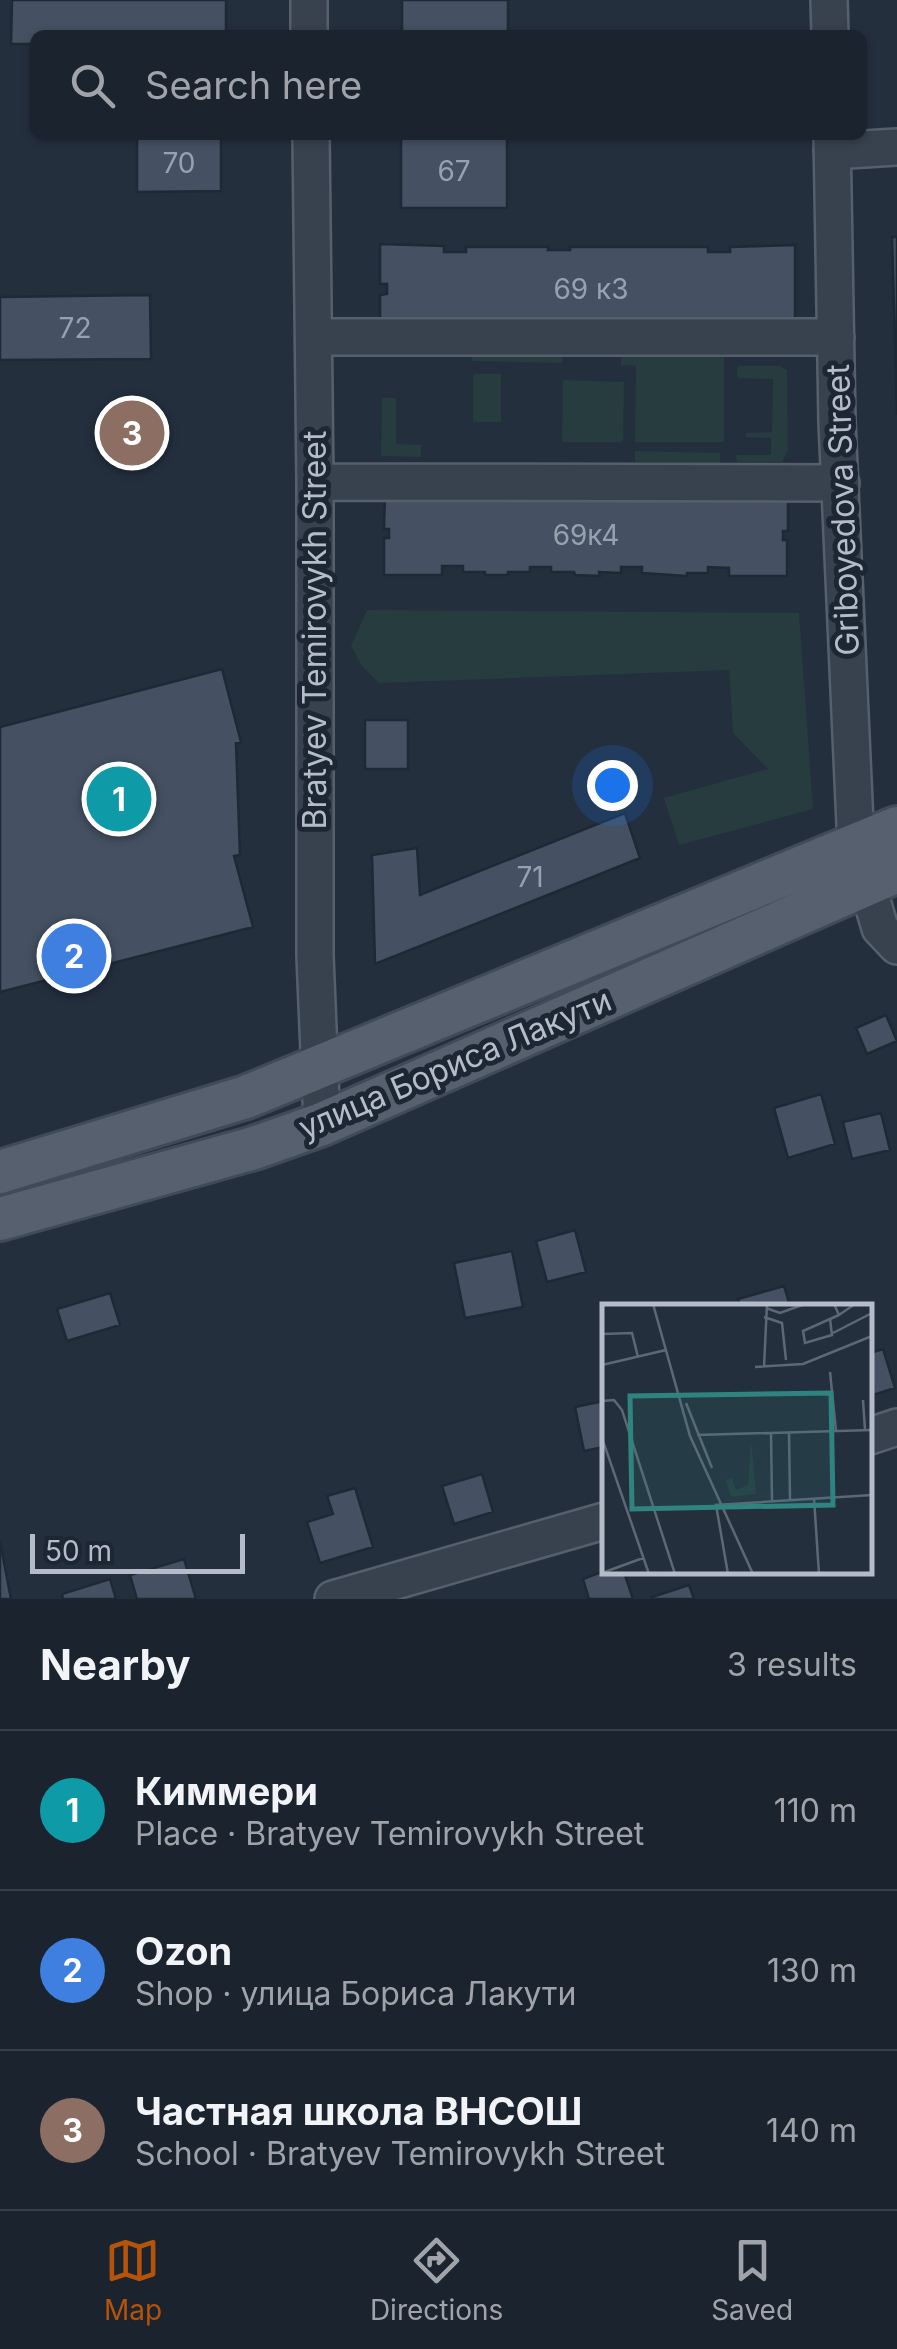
<!DOCTYPE html>
<meta charset="utf-8">
<style>
:root{--surface:#1b232e;--page:#242b36;--text:#f1f3f6;--muted:#a0a4aa;--line:#39404a;--accent:#b45309}
body{margin:0;font-family:Inter,sans-serif;background:var(--page);color:var(--text)}
.scale{position:absolute;left:30px;bottom:25px;width:215px;box-sizing:border-box;padding-left:10px;border:5px solid #b4bcc9;border-top:0;font-size:28px;line-height:35px;white-space:nowrap;color:#b4bcc9;-webkit-text-stroke:8px #1d2633;paint-order:stroke}
.you{position:absolute;left:612px;top:785px;width:35px;height:35px;margin:-25px;border:8px solid #fff;border-radius:50%;background:#1a73e8;box-shadow:0 0 0 15px #1a73e833}
.badge{display:grid;place-items:center;width:65px;height:65px;border-radius:50%;background:var(--accent);color:#fff;font-size:32px;font-weight:700}
.pin{position:absolute;translate:-50% -50%;border:5px solid #fff;box-shadow:0 2px 10px #0006}
.list{margin:0;padding:0;list-style:none}
h2{display:flex;justify-content:space-between;align-items:center;height:130px;margin:0;padding:0 40px;font-size:42px}
h2 small{font-size:32px;font-weight:400;color:var(--muted)}
.list li{display:grid;grid-template-columns:65px 1fr auto;gap:30px;align-items:center;box-sizing:border-box;height:160px;padding:0 40px;border-top:2px solid var(--line)}
.list b{display:block;font-size:38px;white-space:nowrap}
.list p{margin:0;font-size:32px;white-space:nowrap;color:var(--muted)}
.list em{font-size:32px;font-style:normal;color:var(--muted)}
.icon{flex:none;width:55px;height:55px;fill:none;stroke:currentColor;stroke-width:2;stroke-linecap:round;stroke-linejoin:round}
.map{position:relative;flex:none;width:897px;height:1599px;overflow:hidden}
.search{position:absolute;background:var(--surface);box-shadow:0 2px 8px #0004;left:30px;right:30px;top:30px;height:110px;display:flex;align-items:center;gap:25px;box-sizing:border-box;padding:0 35px;border-radius:15px;color:var(--muted);font-size:38px}
.sheet{height:610px;background:var(--surface)}
nav{display:flex;justify-content:space-around;align-items:center;box-sizing:border-box;height:140px;border-top:2px solid var(--line);background:var(--surface);font-size:28px;color:var(--muted)}
nav a{display:grid;justify-items:center;gap:5px}
nav .on{color:var(--accent)}
.map>svg:first-child{display:block}
</style>
<div class="map">
<svg width="897" height="1599" viewBox="0 0 897 1599">
<rect width="100%" height="100%" fill="#242f3e"/>
<path fill="#263c3f" d="M472,350l90,3v10l-90,-2z
M621,354l103,1v87h-89l1,-76 -15,-1z
M737,366h43l7,4 1,80 -6,12h-45l-1,-7h35v-17l-25,-1v-4l26,-1 1,-53 -36,-1z
M473,374h28v48h-28z
M563,380l61,2 -1,60h-61z
M382,398h14v46l25,1v12l-40,-1z
M635,451l85,2v10l-85,-1z
M367,610l432,3 14,196 -134,36 -15,-47 104,-29 -35,-36 -4,-63 -350,13 -17,-17 -11,-20z"/>
<path fill="#455162" stroke="#1f2835" stroke-width="2.5" d="M12,0h214v35h-191v9h-24z
M402,0h106v35h-106z
M137,135h84v56l-84,1z
M401,135h106v73h-106z
M892,237h5v178z
M380,244l64,2v6h22v-5h83l-1,3h22v-3h138v5h22v-5l65,-2v87l-415,1v-38l7,-1v-10h-7z
M150,295l1,64 -151,1v-63z
M385,493l403,2v36h-5v9h4v36h-58v-8l-21,-1v6h-21v3l-45,-3v-6h-21v6l-22,-1 1,4 -25,-1 -1,-3h-23v-5h-21v5h-22v3h-23v-3h-22v-6h-21v9h-58v-37h5v-9h-5z
M222,669l19,73 -5,1 4,112 -6,1 19,71 -253,65v-265z
M365,720h43v49h-43z
M625,813l15,45 -265,106 -3,-109 45,-7 3,47z
M886,1015l11,26 -30,13 -11,-26z
M821,1094l14,50 -47,14 -14,-50z
M881,1113l9,37 -38,9 -9,-37z
M575,1230l11,42 -39,10 -11,-41z
M512,1251l11,56 -58,11 -11,-55z
M784,1286l6,20h-50l-2,-7z
M110,1293l10,32 -53,16 -10,-32z
M883,1349l12,39 -25,8v-43z
M604,1401v46l-20,4 -9,-44z
M482,1474l11,38 -39,12 -12,-38z
M355,1488l18,59 -53,16 -13,-41 26,-8 -6,-18z
M0,1541l11,58h-11z
M184,1559l12,40h-59l-7,-24z
M604,1571l20,1 9,27h-44l-6,-20z
M110,1579l6,20h-53l-1,-5z
M689,1585l5,14h-41l-1,-2z"/>
<g fill="none" stroke-linecap="round" stroke-linejoin="round">
<g stroke="#565f6c" stroke-width="40">
<path id="minor" d="M309,0v35
M829,0l1,35
M311,135l4,347v474l7,168
M832,135l5,287 19,425 24,81 17,18
M832,151l65,-4
M314,337h522
M315,482l526,1
M870,1436l27,-9
M333,1599l271,-78"/>
</g>
<g stroke="#414a57" stroke-width="48">
<path id="major" d="M0,1172l246,-75 651,-269
M0,1219l254,-71 68,-24 575,-253"/>
</g>
<use href="#minor" stroke="#38414e" stroke-width="35"/>
<use href="#major" stroke="#56606e" stroke-width="42"/>
</g>
<g text-anchor="middle" stroke-width="10" stroke-linejoin="round" paint-order="stroke">
<g font-size="28" fill="#98a1af">
<text x="179" y="173">70</text>
<text x="454" y="181">67</text>
<text x="591" y="299">69 к3</text>
<text x="75" y="338">72</text>
<text x="586" y="545">69к4</text>
<text x="530" y="887">71</text>
</g>
<g font-size="32" fill="#b4bcc9" stroke="#1d2633">
<text transform="translate(843 510) rotate(-92)" y="11">Griboyedova Street</text>
<text transform="translate(315 630) rotate(-90)" y="11">Bratyev Temirovykh Street</text>
<text transform="translate(455 1064) rotate(-23)" y="11">улица Бориса Лакути</text>
</g>
</g>
<g transform="translate(602 1304)">
<rect width="270" height="270" fill="#242f3e"/>
<path d="M149,134l5,56 -25,3 -5,-17 6,-2 4,12 12,-5z" fill="#263c3f"/>
<path fill="none" stroke="#5e6776" stroke-width="2.5" d="M51,0l37,132 63,138M232,0l5,11 16,-11M164,4l14,5 25,-9M162,13l18,6 4,37M228,15l2,16 -27,8 -2,-12 36,-16M231,29l39,-20M0,30l30,-1 6,24M0,61l64,-15M153,63l48,-3 69,-28M162,63l3,-63M228,68l6,59M261,96l2,30M0,97l12,-1 8,10 53,164M84,99l26,65M169,129l1,67M187,129l1,66M95,131l175,-5M0,134l47,136M212,194l5,76M0,269l41,-15M126,270l-12,-69 156,-10"/>
<path fill="#308480" fill-opacity="0.15" stroke="#308480" stroke-width="5" d="M229,89l2,112 -201,4 -2,-113z"/>
<rect width="270" height="270" fill="none" stroke="#b4bcc9" stroke-width="5"/>
</g>
</svg>
<div class="scale">50 m</div>
<div class="you"></div>
<div class="pin badge" style="left:119px;top:799px;background:#0f9aa8">1</div>
<div class="pin badge" style="left:74px;top:956px;background:#3f7fe0">2</div>
<div class="pin badge" style="left:132px;top:433px;background:#8d6e63">3</div>
<div class="search"><svg class="icon" aria-label="search" viewBox="0 0 24 24"><circle cx="10" cy="10" r="6"/><path d="M15 15l6 6"/></svg>Search here</div>
</div>
<section class="sheet">
<h2>Nearby<small>3 results</small></h2>
<ul class="list">
<li><span class="badge" style="background:#0f9aa8">1</span><div><b>Киммери</b><p>Place · Bratyev Temirovykh Street</p></div><em>110 m</em></li>
<li><span class="badge" style="background:#3f7fe0">2</span><div><b>Ozon</b><p>Shop · улица Бориса Лакути</p></div><em>130 m</em></li>
<li><span class="badge" style="background:#8d6e63">3</span><div><b>Частная школа ВНСОШ</b><p>School · Bratyev Temirovykh Street</p></div><em>140 m</em></li>
</ul>
</section>
<nav>
<a class="on"><svg class="icon" aria-label="map" viewBox="0 0 24 24"><path d="M3 6l6-2 6 2 6-2v14l-6 2-6-2-6 2zM9 4v14M15 6v14"/></svg>Map</a>
<a><svg class="icon" aria-label="directions" viewBox="0 0 24 24"><path d="M12 3l9 9-9 9-9-9zM9 14v-3h6M13 9l2 2-2 2"/></svg>Directions</a>
<a><svg class="icon" aria-label="saved" viewBox="0 0 24 24"><path d="M7 4h10v16l-5-4-5 4z"/></svg>Saved</a>
</nav>
